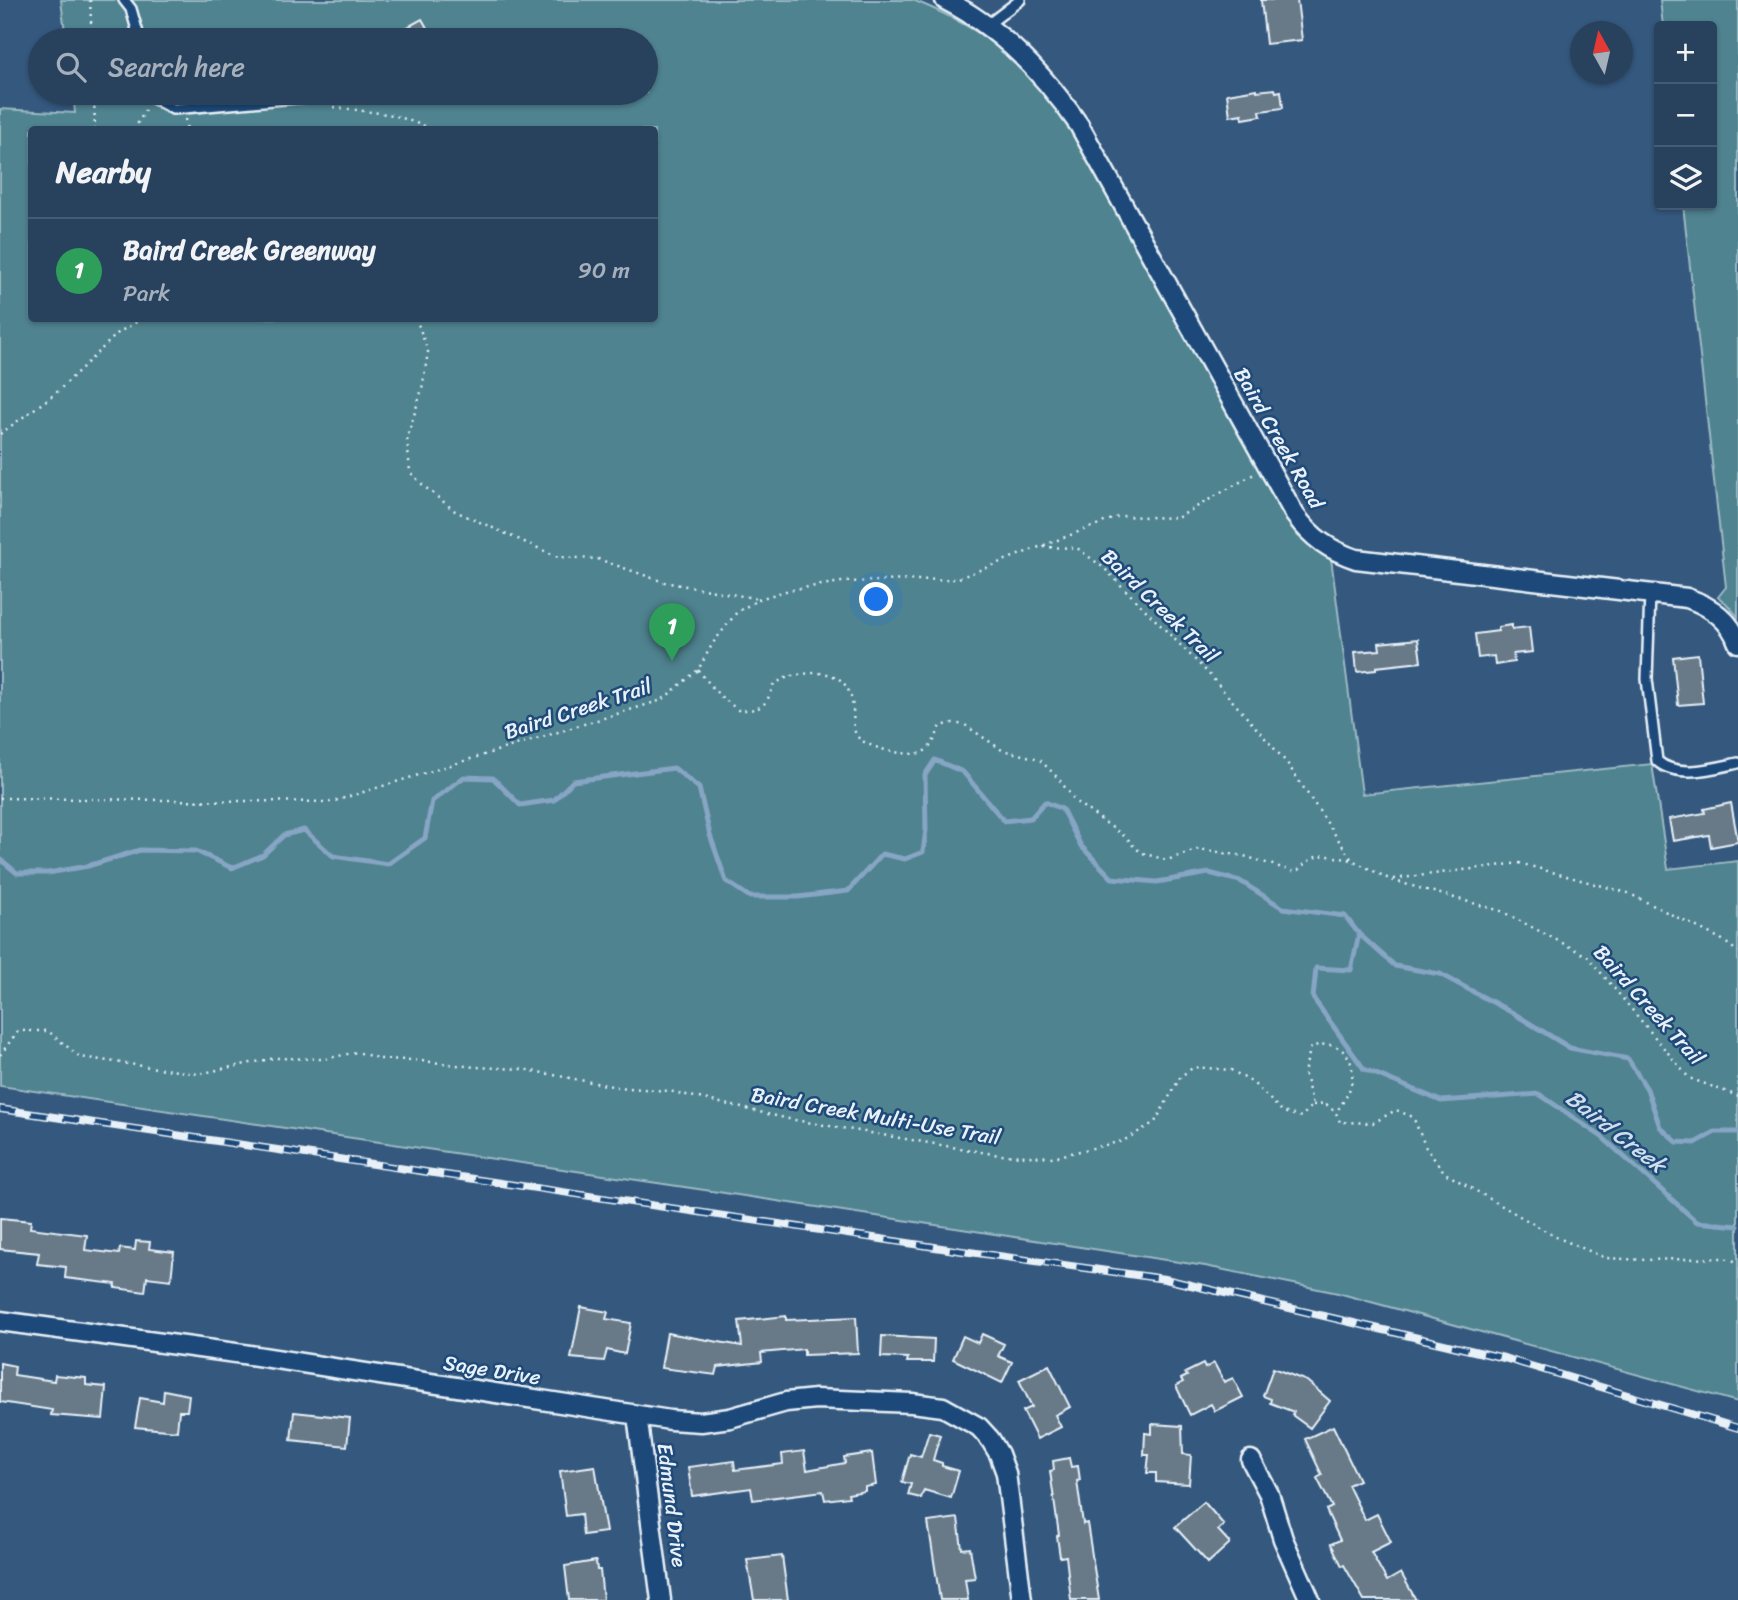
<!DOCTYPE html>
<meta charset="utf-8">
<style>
:root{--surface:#28425e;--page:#304964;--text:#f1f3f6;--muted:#a5b0bc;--line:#445b73;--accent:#8c9099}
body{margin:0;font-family:Sriracha,sans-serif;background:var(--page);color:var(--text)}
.controls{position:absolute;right:21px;top:21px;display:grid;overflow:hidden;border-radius:7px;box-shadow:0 2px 5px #0004}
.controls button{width:63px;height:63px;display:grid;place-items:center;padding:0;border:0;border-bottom:2px solid var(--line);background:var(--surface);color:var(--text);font:35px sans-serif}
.compass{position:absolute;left:1570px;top:21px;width:63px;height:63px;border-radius:50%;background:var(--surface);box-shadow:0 2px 5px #0004;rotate:352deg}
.you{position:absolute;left:877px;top:600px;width:24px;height:24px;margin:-18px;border:5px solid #fff;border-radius:50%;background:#1a73e8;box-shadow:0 0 0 10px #1a73e833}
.badge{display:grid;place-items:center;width:46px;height:46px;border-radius:50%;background:var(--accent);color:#fff;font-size:23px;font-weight:700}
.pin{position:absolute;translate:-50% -58px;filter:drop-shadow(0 2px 4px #0008)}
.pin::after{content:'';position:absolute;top:37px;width:24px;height:21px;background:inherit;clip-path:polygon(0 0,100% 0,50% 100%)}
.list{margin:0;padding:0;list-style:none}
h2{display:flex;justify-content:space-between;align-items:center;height:91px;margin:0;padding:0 28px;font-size:30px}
h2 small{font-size:23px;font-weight:400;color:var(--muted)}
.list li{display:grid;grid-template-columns:46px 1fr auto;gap:21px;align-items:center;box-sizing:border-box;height:105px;padding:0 28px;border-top:2px solid var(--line)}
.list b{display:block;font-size:26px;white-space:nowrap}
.list p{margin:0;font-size:23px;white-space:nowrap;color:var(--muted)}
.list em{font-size:23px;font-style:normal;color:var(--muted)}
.icon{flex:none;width:38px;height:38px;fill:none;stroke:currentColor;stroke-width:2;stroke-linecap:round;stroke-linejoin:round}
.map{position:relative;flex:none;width:1738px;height:1600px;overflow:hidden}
.search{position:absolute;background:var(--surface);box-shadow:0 2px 5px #0004;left:28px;top:28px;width:630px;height:77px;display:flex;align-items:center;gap:18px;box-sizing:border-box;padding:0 24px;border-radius:38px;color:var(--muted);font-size:26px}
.panel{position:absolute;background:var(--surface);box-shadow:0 2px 5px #0004;left:28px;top:126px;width:630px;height:196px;border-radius:7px}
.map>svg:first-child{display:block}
</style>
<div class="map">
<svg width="1738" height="1600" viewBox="0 0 1738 1600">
<rect width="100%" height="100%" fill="#35587e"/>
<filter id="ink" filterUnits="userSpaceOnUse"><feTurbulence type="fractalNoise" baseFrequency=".0143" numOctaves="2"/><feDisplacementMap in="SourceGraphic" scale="14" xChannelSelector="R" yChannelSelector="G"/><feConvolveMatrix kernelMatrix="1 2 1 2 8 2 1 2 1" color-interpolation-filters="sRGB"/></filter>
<g filter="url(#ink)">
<path fill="#4f838f" stroke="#9cbac4" stroke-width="2" fill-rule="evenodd" d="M61,0h852c40,16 87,42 116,73 15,16 27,35 39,53l215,387 15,23 33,22 31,236 290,-30 16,105 70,-8v541l-400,-109 -133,-27 -487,-74 -718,-106v-977l75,4 -2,-20h573v-53h-580zM32,130h622v188h-622z
M1660,0h78v617l-12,-14 -8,-6 8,-10 -43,-382h29v-179h-49z"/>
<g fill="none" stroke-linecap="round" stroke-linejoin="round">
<path stroke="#87a5c4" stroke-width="5" d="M0,859l17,14h31l40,-7 52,-16 56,1 36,17 31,-13 21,-20 20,-5 29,26 55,8 37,-26 7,-37 32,-24 29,1 27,27 34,-5 19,-19 101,-13 25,20 11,47 16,46 24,16h48l50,-6 34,-37 23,5 18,-7 3,-22 -1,-55 10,-15 28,12 41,49 27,-3 14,-16 17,7 19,37 31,32 45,4 52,-9 31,8 43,27 62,8 14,18 -8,36 -35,-2 -3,30 51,71 77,32 98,-7 63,43 95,85 41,4
M1359,934l36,32 45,8 73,39 57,35 58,11 19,30 13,38 17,15 18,1 20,-11h23"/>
</g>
<path fill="#677a88" stroke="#e8f1f8" stroke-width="2" d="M1261,0h36l5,40 -36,4z
M422,19l12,21h-50z
M1257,89v2l18,-2 1,3 5,-1 2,17 -23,3 1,5 -18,3 -1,-5 -12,2 -3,-22z
M1512,625v4l17,-2 3,25 -19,2 1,8 -19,3 -1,-9 -16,2 -3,-24 23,-3v-4z
M1418,639l3,23 -45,5v3l-19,2 -2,-20 25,-2 -1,-7z
M1698,654l5,49 -25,2 -5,-48z
M1731,803l7,39 -27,5 -2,-12 -36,6 -4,-22 36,-6 -1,-4z
M0,1218l31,3 -1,7 57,7 -2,15 34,4 1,-6 15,2 1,-9 14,1 -1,7 25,3 -3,28 -24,-3 -2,15 -30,-4 1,-4 -51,-6 1,-11 -29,-3 2,-11 -39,-4z
M581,1307l27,5 -2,7 25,4 -6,31 -18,-4 -3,11 -33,-3z
M786,1316v4l70,-3 2,36 -54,2v-6l-43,4 1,9 -44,5 -2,8 -55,-7 6,-35 75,13 -3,-25z
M982,1334l22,10 -6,12 14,6 -10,21 -49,-24 10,-23 15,7z
M882,1336l52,3 -1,23h-26l1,-4 -27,-1z
M0,1363l15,3 -1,9 40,6 1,-6 31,3v7l20,2 -3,32 -52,-4 1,-5 -52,-8z
M1214,1363l10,19 9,-4 10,19 -28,14 -4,-7 -21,11 -14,-29 7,-4 -2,-3 6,-3 -2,-3 18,-9 2,4z
M1049,1365l21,42 -15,8 6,12 -24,12 -14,-28 9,-4 -13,-27z
M1273,1368l34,13 23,20 -20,27 -18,-13 2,-3 -24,-9 1,-4 -8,-3z
M164,1390l25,5 -2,16h-8l-2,20 -42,-4 5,-29 23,4z
M294,1412l56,6 -3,28 -56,-6z
M1152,1424l30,2 1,28 8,1 -2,29 -33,-2v-9h-9l2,-18h-5l1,-22 7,1z
M1333,1426l26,54 -11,5 17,35 12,-6 14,28 -20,10 16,29 14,-8 15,27h-52l-20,-35 -2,1 -11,-22 9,-4 -14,-30 6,-3 -15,-29 5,-3 -17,-36z
M929,1432l11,3 -7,25 9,3v3l17,5 -8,27 -27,-8 -3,8 -13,-3 3,-11 -9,-2 8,-28 11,3z
M804,1451l3,19 38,-7 -1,-6 28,-4 4,32 -11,2v4l-17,3 1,3 -24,3 -2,-9 -70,9 -2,-12 -59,8 -4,-29 46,-6 1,9 48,-6 -1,-10z
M1069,1458l2,9 7,-1 2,14 -3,1 6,43 4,-1 12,77h-28l-5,-44 -6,1 -3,-21 2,-1 -9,-64 4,-1 -1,-9z
M595,1466l11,66 -23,3 -2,-21 -15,2 -6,-45z
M1204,1502l20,23 -6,5 12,13 -22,20 -33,-36z
M958,1518l4,31 8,-1 5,30 -10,1 3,21h-28l-12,-78z
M782,1556l6,44h-34l-7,-40z
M596,1561l1,9h3l3,30h-34l-4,-34z"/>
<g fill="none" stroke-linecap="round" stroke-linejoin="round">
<g stroke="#e8f1f8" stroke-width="14">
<path id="lane" d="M124,0l7,9 9,31
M986,26l34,-26
M315,40h12
M152,93l1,5 20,11 157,-14 4,-2
M1650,593l-3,86 10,82c20,18 57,7 81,2"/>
</g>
<g stroke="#e8f1f8" stroke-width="23">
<path id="street" d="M945,0c56,28 99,74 134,125l216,390c17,23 34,35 61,44l331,39c23,8 43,21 51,45
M0,1321l243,33 427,66 31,2 29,-4 56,-16 30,-3 96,4 31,4 36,20 11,12 9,15 7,19 16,127
M637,1415l24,185
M1251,1460l18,34 14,45 27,61"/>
</g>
<path stroke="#e8f1f8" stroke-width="2.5" stroke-dasharray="2 5" stroke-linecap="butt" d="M90,0l2,40
M94,93l1,37
M334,107l60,8 41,15
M185,119l2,11
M134,130l13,-23
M416,318l12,34 -6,37 -15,49 3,34 16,16 29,23 103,46 40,2 66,23 95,17
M0,434l56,-41 63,-61 25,-14
M1043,547l34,1 27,20 103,104 80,91 65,97 39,20 110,31 86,45 102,122 49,18
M698,670l21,25 19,15c23,1 29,-4 35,-25 13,-9 25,-11 41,-12 25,-1 37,12 39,36 1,8 -1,20 4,27 8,12 54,22 66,16 10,-5 13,-17 18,-26l12,-3 12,2 37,25 37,9 19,19 18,24 51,36 8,10 10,6 22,6 32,-11 45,7 48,15h6c19,-22 28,-15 54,-11
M0,798l331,4 331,-102 36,-30 15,-27 24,-31 22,-13 30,-9 53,-8 114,-3 164,-63 57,2 77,-44
M1394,879l125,-16 109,30 93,46 17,13
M0,1055l18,-24h30l32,26 118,17 77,-16 50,1 32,-7 23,7 33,1 62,7 47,2 95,18 52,4 120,28 210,36 55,2 69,-16 32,-19 26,-46 13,-9 37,3 22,13 30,29 18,5 12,-12 -9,-33 7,-25c33,-11 50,17 37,46 -3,7 -8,13 -12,20l4,9 33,1 23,-13 17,7 13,31 19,25 111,64 50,21 39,2 79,-2 14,4
M1313,1105l12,-2 11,10"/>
<use href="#lane" stroke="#1f4a7a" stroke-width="9"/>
<use href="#street" stroke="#1f4a7a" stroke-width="18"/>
<g stroke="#e8f1f8" stroke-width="8">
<path id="rail" d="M0,1109l955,141 210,29 339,79 234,70"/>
</g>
<use href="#rail" stroke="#1f4a7a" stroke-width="5" stroke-dasharray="16" stroke-linecap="butt"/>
</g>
</g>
<g text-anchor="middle" stroke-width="5" stroke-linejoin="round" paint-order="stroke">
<g font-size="21" fill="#e8f1f8" stroke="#1f4a7a">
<text transform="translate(1279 438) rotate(60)" y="7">Baird Creek Road</text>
<text transform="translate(1160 606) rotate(44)" y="7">Baird Creek Trail</text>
<text transform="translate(578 709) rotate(-18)" y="7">Baird Creek Trail</text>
<text transform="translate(1649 1005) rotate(48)" y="7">Baird Creek Trail</text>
<text transform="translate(876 1116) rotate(10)" y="7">Baird Creek Multi-Use Trail</text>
<text transform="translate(492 1370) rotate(9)" y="7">Sage Drive</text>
<text transform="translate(672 1505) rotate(83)" y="7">Edmund Drive</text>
</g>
<g font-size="23" font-style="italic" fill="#d0deeb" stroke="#1f4a7a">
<text transform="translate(1616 1131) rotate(38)" y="8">Baird Creek</text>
</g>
</g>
</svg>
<div class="controls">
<button>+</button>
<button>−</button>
<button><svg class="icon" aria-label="layers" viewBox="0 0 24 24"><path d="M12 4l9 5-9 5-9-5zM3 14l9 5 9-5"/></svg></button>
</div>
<svg class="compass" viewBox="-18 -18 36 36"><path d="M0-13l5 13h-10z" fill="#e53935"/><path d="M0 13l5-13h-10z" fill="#a5b0bc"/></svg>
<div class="you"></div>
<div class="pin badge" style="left:672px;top:661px;background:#2e9e5b">1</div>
<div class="search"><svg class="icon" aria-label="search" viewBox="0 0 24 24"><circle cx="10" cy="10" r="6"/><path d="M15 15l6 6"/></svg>Search here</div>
<section class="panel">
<h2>Nearby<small></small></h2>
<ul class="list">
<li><span class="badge" style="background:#2e9e5b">1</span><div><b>Baird Creek Greenway</b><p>Park</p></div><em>90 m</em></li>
</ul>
</section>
</div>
